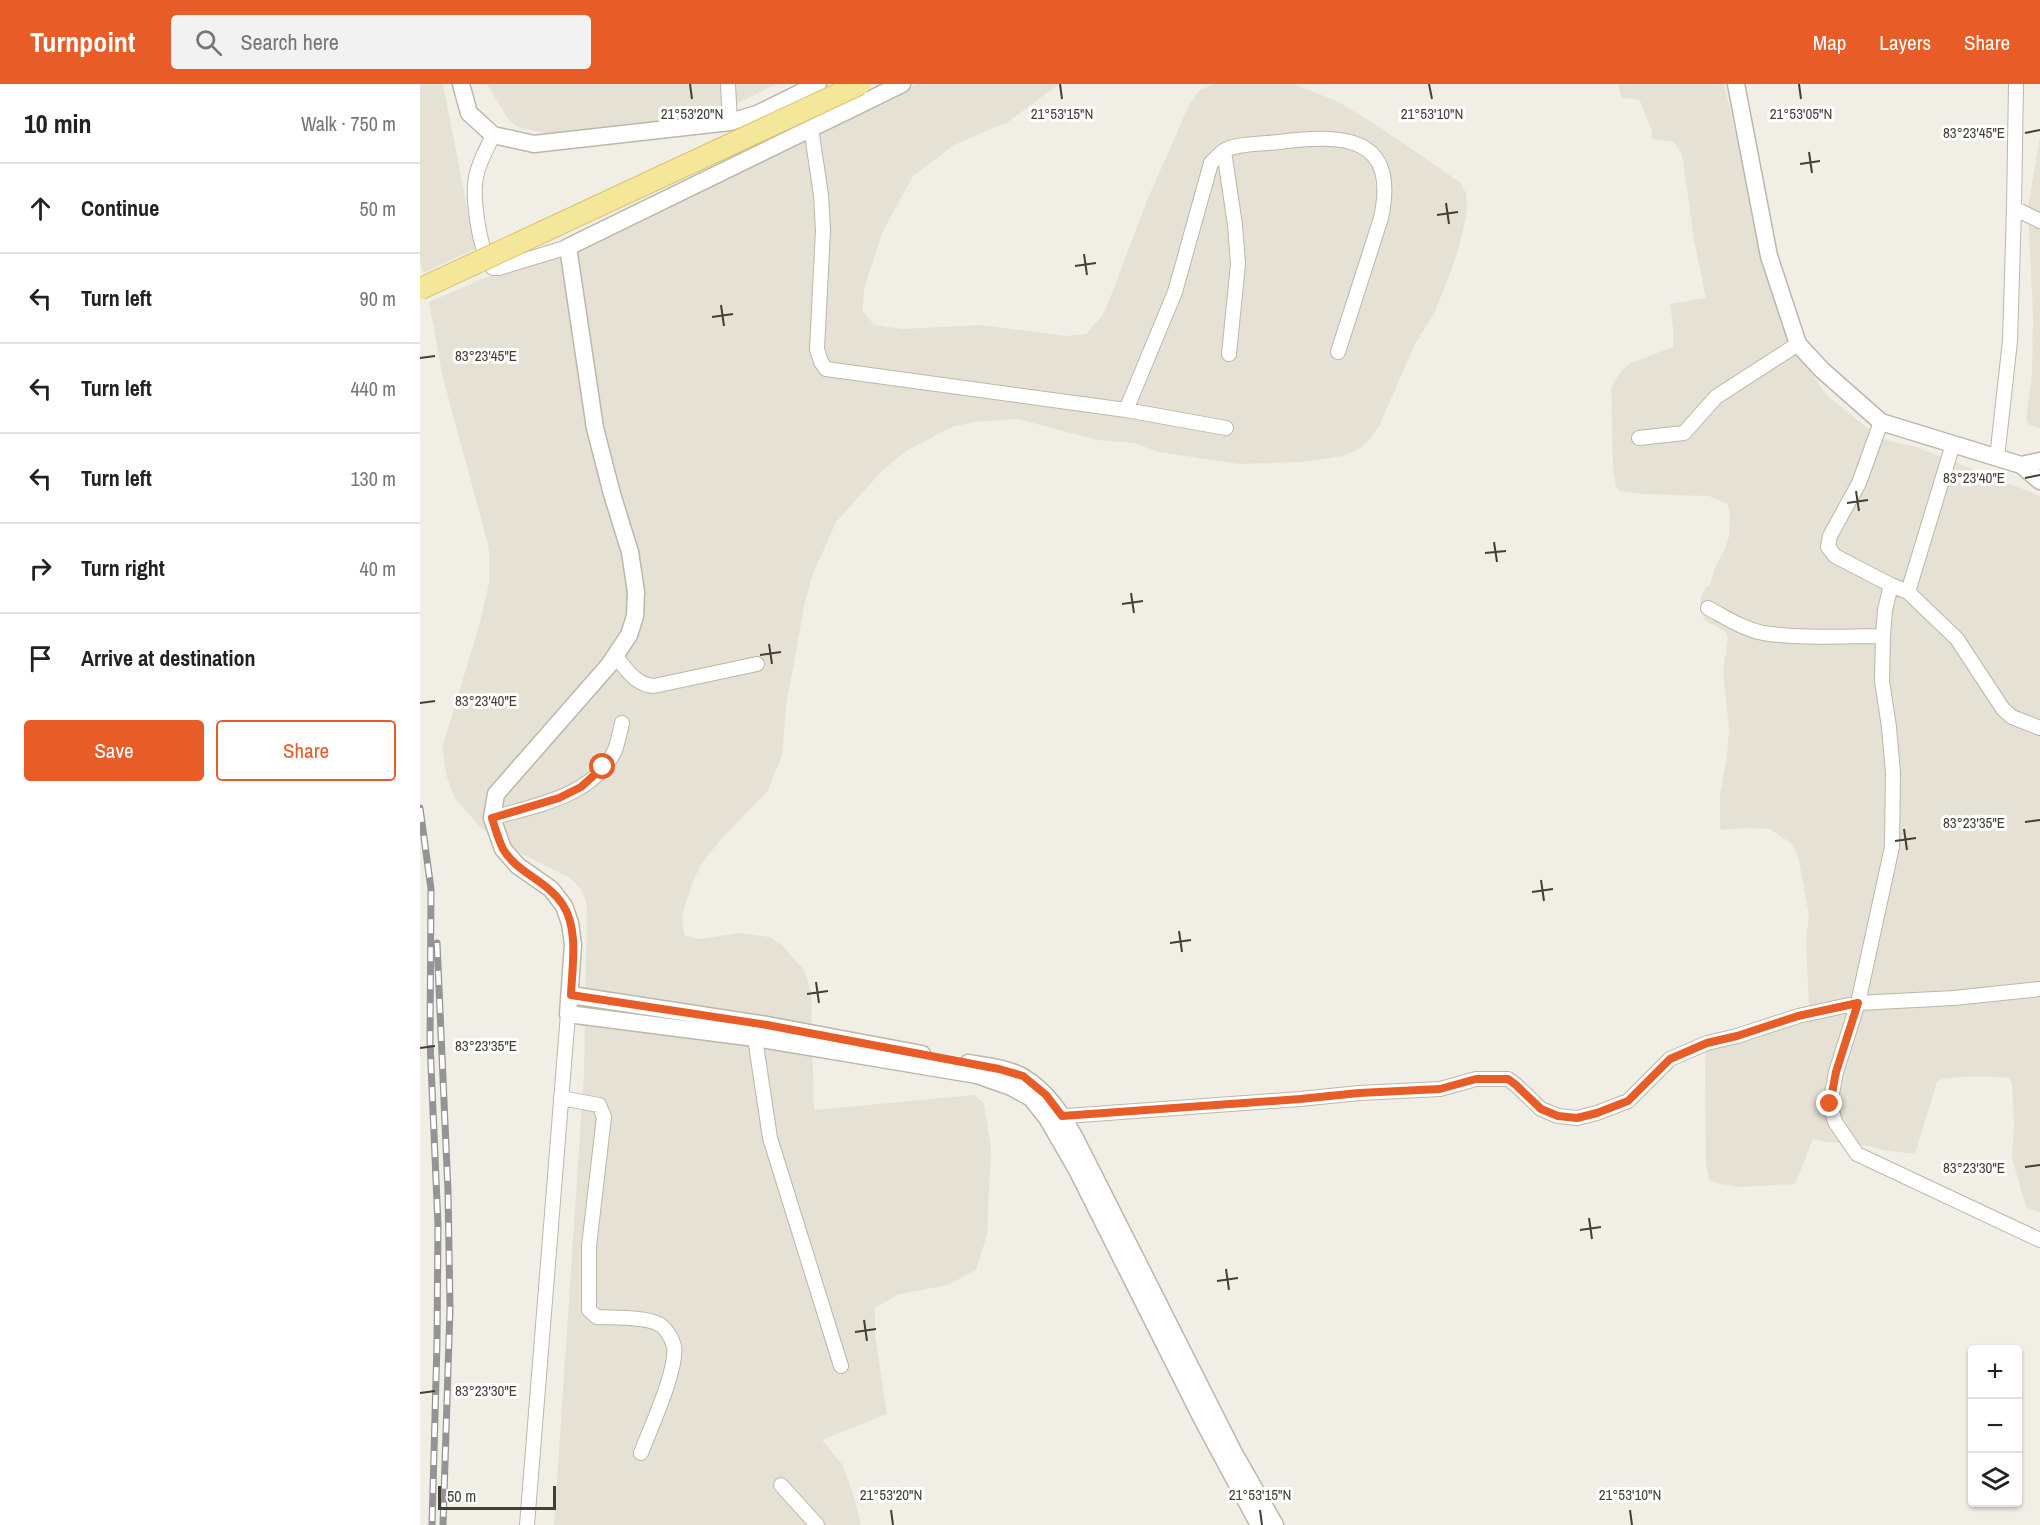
<!DOCTYPE html>
<meta charset="utf-8">
<style>
:root{--surface:#fff;--page:#f2f2f2;--text:#222;--muted:#767676;--line:#e0e0e0;--accent:#e75c27}
body{margin:0;font-family:"Archivo Narrow",sans-serif;background:var(--page);color:var(--text)}
.controls{position:absolute;right:18px;bottom:18px;display:grid;overflow:hidden;border-radius:6px;box-shadow:0 2px 4px #0004}
.controls button{width:54px;height:54px;display:grid;place-items:center;padding:0;border:0;border-bottom:2px solid var(--line);background:var(--surface);color:var(--text);font:30px sans-serif}
.scale{position:absolute;left:18px;bottom:15px;width:118px;box-sizing:border-box;padding-left:6px;border:3px solid #433f35;border-top:0;font-size:16px;line-height:21px;white-space:nowrap;color:#433f35;-webkit-text-stroke:4px #fff;paint-order:stroke}
.stop{position:absolute;width:18px;height:18px;margin:-14px;border:4px solid #e75c27;border-radius:50%;background:#fff}
.stop.end{background:#e75c27;border-color:#fff;box-shadow:0 2px 6px #0008}
.list{margin:0;padding:0;list-style:none}
h2{display:flex;justify-content:space-between;align-items:center;height:78px;margin:0;padding:0 24px;font-size:26px}
h2 small{font-size:20px;font-weight:400;color:var(--muted)}
.list li{display:grid;grid-template-columns:39px 1fr auto;gap:18px;align-items:center;box-sizing:border-box;height:90px;padding:0 24px;border-top:2px solid var(--line)}
.list b{display:block;font-size:22px;white-space:nowrap}
.list em{font-size:20px;font-style:normal;color:var(--muted)}
.actions{display:flex;gap:12px;padding:18px 24px}
.actions a{flex:1;padding:14px 0;border:2px solid var(--accent);border-radius:6px;text-align:center;font-size:21px;color:var(--accent)}
.actions .main{background:var(--accent);color:#fff}
.icon{flex:none;width:33px;height:33px;fill:none;stroke:currentColor;stroke-width:2;stroke-linecap:round;stroke-linejoin:round}
.map{position:relative;flex:none;width:1620px;height:1441px;overflow:hidden}
header{display:flex;align-items:center;gap:36px;box-sizing:border-box;height:84px;padding:0 30px;background:var(--accent);color:#fff}
header strong{font-size:28px}
nav{display:flex;gap:33px;margin-inline-start:auto;font-size:21px}
.search{width:420px;height:54px;background:var(--page);display:flex;align-items:center;gap:15px;box-sizing:border-box;padding:0 21px;border-radius:6px;color:var(--muted);font-size:22px}
main{display:flex}
aside{flex:1;background:var(--surface)}
.map>svg:first-child{display:block}
</style>
<header>
<strong>Turnpoint</strong>
<div class="search"><svg class="icon" aria-label="search" viewBox="0 0 24 24"><circle cx="10" cy="10" r="6"/><path d="M15 15l6 6"/></svg>Search here</div>
<nav><a>Map</a><a>Layers</a><a>Share</a></nav>
</header>
<main>
<aside>
<h2>10 min<small>Walk · 750 m</small></h2>
<ul class="list">
<li><svg class="icon" aria-label="ahead" viewBox="0 0 24 24"><path d="M12 20V5M6 11l6-6 6 6"/></svg><div><b>Continue</b></div><em>50 m</em></li>
<li><svg class="icon" aria-label="left" viewBox="0 0 24 24"><path d="M17 20v-9H6M10 6l-5 5 5 5"/></svg><div><b>Turn left</b></div><em>90 m</em></li>
<li><svg class="icon" aria-label="left" viewBox="0 0 24 24"><path d="M17 20v-9H6M10 6l-5 5 5 5"/></svg><div><b>Turn left</b></div><em>440 m</em></li>
<li><svg class="icon" aria-label="left" viewBox="0 0 24 24"><path d="M17 20v-9H6M10 6l-5 5 5 5"/></svg><div><b>Turn left</b></div><em>130 m</em></li>
<li><svg class="icon" aria-label="right" viewBox="0 0 24 24"><path d="M7 20v-9h11M14 6l5 5-5 5"/></svg><div><b>Turn right</b></div><em>40 m</em></li>
<li><svg class="icon" aria-label="arrive" viewBox="0 0 24 24"><path d="M6 21V4h12l-3 4 3 4H6"/></svg><div><b>Arrive at destination</b></div></li>
</ul>
<div class="actions"><a class="main">Save</a><a>Share</a></div>
</aside>
<div class="map">
<svg width="1620" height="1441" viewBox="0 0 1620 1441">
<rect width="100%" height="100%" fill="#f1efe5"/>
<path fill="#e5e1d4" d="M0,0h23l32,165 -52,24 -3,-13z
M67,0h289l-55,28 -144,28 -60,-13 -9,-8z
M497,0h142l-51,38 -54,23 -41,31 -30,55 -19,58 -1,22 11,14 28,4 78,-4 87,11 19,-2 16,-18 7,-15 37,-98 43,-98 11,-15 14,-6h79l46,18 39,24 83,57 5,10 1,15 -3,18 -8,31 -21,55 -20,32 -35,80 -10,15 -11,10 -16,7 -42,6 -62,2 -80,-12 -25,-9 -37,-3 -79,-21 -44,3 -22,5 -46,24 -25,21 -45,50 -24,54 -8,31 -18,99 -4,50 -15,36 -47,48 -19,25 -8,16 -11,35 2,19 16,4 40,-6 29,4 12,7 23,26 7,21 3,119 160,-15 10,8 7,45 -4,87 -11,35 -28,15 -49,9 -24,14v28l12,78 -65,26 20,24 12,32 7,29h-307l30,-452 3,-169 -6,-15 -11,-11 -46,-23 -43,-27 -27,-31 -8,-23 -4,-26 37,-122 10,-43v-35l-47,-174 -13,-72 275,-118z
M1198,0h106l57,242 45,69 56,44 37,9 121,48v717l-14,-6 -14,-49 2,-35 -2,-38 -3,-7 -12,-1h-36l-19,2 -5,3 -22,72 -32,-4 -14,-4 -41,-4 -15,-3 -18,45 -54,3 -21,-3 -11,-4 -3,-17 -1,-96 1,-17 103,-44 -3,-64 3,-27 -11,-59 -7,-13 -21,-14 -26,-1 -22,2 -2,-3v-34l7,-36 2,-28 -6,-57 5,-35 -2,-4 -5,-4 -17,-9 -4,-21 6,-12 4,-2 5,-17 10,-19 4,-13 1,-21 -2,-11 -19,-8 -66,-2 -23,-3 -4,-4 -3,-20 -2,-80 11,-17 9,-7 42,-16v-21l-3,-22 36,-6 -12,-58 -12,-86 -8,-12 -22,-3 -1,-10 -11,-28 -8,-3 -8,1 -3,-2z
M1620,52v292l-11,-3 -3,-5 6,-43 1,-63 -5,-106z"/>
<g fill="none" stroke-linecap="round" stroke-linejoin="round">
<g stroke="#bcb7a9" stroke-width="16">
<path id="minor" d="M308,0l2,38
M391,44l10,67 2,35 -6,119 4,13 5,7 300,41 100,18
M73,51c-5,12 -13,25 -16,38 -6,20 2,79 16,95h6l69,-21
M804,67l11,74 3,39 -9,90
M1594,124l26,13
M706,326l49,-118 36,-129c4,-4 9,-10 14,-13 15,-7 37,-6 54,-8 64,-8 120,-7 102,76l-43,134
M1461,338l-22,61 -29,53 -2,11 7,9 56,29 -6,25 -2,26 -1,45 7,46 4,46 -1,74 -34,156 -22,69 -6,32 5,18 22,32 183,86
M1219,354l45,-5 32,-36 82,-53
M1577,374l13,-117 4,-133 2,-124
M1471,501l17,7 49,47 46,70 9,8 28,11
M1488,508l45,-148
M1288,524c17,9 35,21 55,25 39,6 80,3 120,3
M195,572c12,13 20,29 39,30l103,-22
M72,734c44,-13 101,-21 123,-68 3,-8 5,-18 7,-27
M335,954l15,100 71,228
M141,1014l38,7 5,12 -15,129v64l8,7c16,1 52,-1 65,9 5,4 10,13 12,20 4,23 -24,83 -33,107
M633,1033l247,-18 59,-6 81,-4 36,-10h32l8,6 25,24 17,7 19,2 20,-5 31,-12 42,-42 37,-16 30,-7 61,-20 60,-13 96,-5 86,-9
M361,1401l36,40
M107,1441l41,-511"/>
</g>
<g stroke="#bcb7a9" stroke-width="19">
<path id="tertiary" d="M41,0l8,29 24,22 41,9 196,-22 27,-8 61,-30
M482,0l-334,163 27,181 17,66 18,58 6,40 -1,24 -6,19 -20,30 -113,129 -4,24 11,31 15,17 33,23 13,17 6,17 3,22 -5,69 187,24 222,37 34,12 20,11 16,20 30,52 125,249 57,106
M1316,0l33,172 29,88 24,26 59,52 140,43 19,16
M1601,381l19,-4
M151,911l196,30 155,29
M548,979c17,3 40,5 55,14 24,14 39,38 52,61l159,315 41,72"/>
</g>
<use href="#minor" stroke="#fff" stroke-width="14"/>
<use href="#tertiary" stroke="#fff" stroke-width="16"/>
<g stroke="#949494" stroke-width="7">
<path id="rail" d="M0,724l11,81 -1,153 8,183 -1,118 -5,182
M17,859l11,248 2,117 -7,217"/>
</g>
<use href="#rail" stroke="#fff" stroke-width="4.5" stroke-dasharray="14" stroke-linecap="butt"/>
<g stroke="#d8c66c" stroke-width="23" stroke-linecap="butt">
<path id="primary-bridge" d="M0,205l440,-205"/>
</g>
<use href="#primary-bridge" stroke="#f5e79a" stroke-width="21"/>
</g>
<g fill="none" stroke-linecap="round" stroke-linejoin="round">
<path stroke="#e75c27" stroke-width="8" d="M183,683l-22,20 -22,11 -67,20c3,10 6,21 11,31 14,24 45,32 60,56 16,25 9,62 8,90l196,30 232,44 24,7 23,19 16,21 238,-17 59,-6 81,-4 36,-10h32l8,6 25,24 17,7 19,2 20,-5 31,-12 42,-42 37,-16 30,-7 61,-20 60,-13 -22,69 -6,32"/>
</g>
<path fill="none" stroke="#433f35" stroke-width="2" d="M270,0l2,15M640,0l2,15M1009,0l3,15M1379,0l2,15M1605,49l15,-3M1389,68l3,21M1380,80l20,-3M1026,119l3,21M1017,131l21,-3M664,170l3,21M655,182l21,-3M301,221l3,21M292,233l21,-3M0,274l15,-2M1605,394l15,-3M1436,407l3,20M1427,419l21,-3M1074,458l3,20M1065,469l21,-2M711,509l3,20M702,520l21,-3M349,560l3,20M340,571l21,-3M0,619l15,-2M1605,738l15,-2M1484,745l3,21M1475,757l21,-3M1121,796l3,21M1112,808l21,-3M759,847l3,21M750,859l21,-3M396,898l3,21M387,910l21,-3M0,964l15,-2M1605,1083l15,-2M1169,1134l3,21M1160,1146l21,-3M806,1185l3,21M797,1197l21,-3M444,1236l3,21M435,1248l21,-3M0,1309l15,-2M471,1426l2,15M840,1426l2,15M1210,1426l2,15"/>
<g font-size="15" text-anchor="middle" fill="#433f35" stroke="#fff" stroke-width="6" stroke-linejoin="round" paint-order="stroke">
<text x="272" y="35">21°53'20"N</text>
<text x="642" y="35">21°53'15"N</text>
<text x="1012" y="35">21°53'10"N</text>
<text x="1381" y="35">21°53'05"N</text>
<text x="1554" y="54">83°23'45"E</text>
<text x="66" y="277">83°23'45"E</text>
<text x="1554" y="399">83°23'40"E</text>
<text x="66" y="622">83°23'40"E</text>
<text x="1554" y="744">83°23'35"E</text>
<text x="66" y="967">83°23'35"E</text>
<text x="1554" y="1089">83°23'30"E</text>
<text x="66" y="1312">83°23'30"E</text>
<text x="471" y="1416">21°53'20"N</text>
<text x="840" y="1416">21°53'15"N</text>
<text x="1210" y="1416">21°53'10"N</text>
</g>
</svg>
<div class="controls">
<button>+</button>
<button>−</button>
<button><svg class="icon" aria-label="layers" viewBox="0 0 24 24"><path d="M12 4l9 5-9 5-9-5zM3 14l9 5 9-5"/></svg></button>
</div>
<div class="scale">50 m</div>
<div class="stop" style="left:183px;top:683px"></div>
<div class="stop end" style="left:1410px;top:1020px"></div>
</div>
</main>
